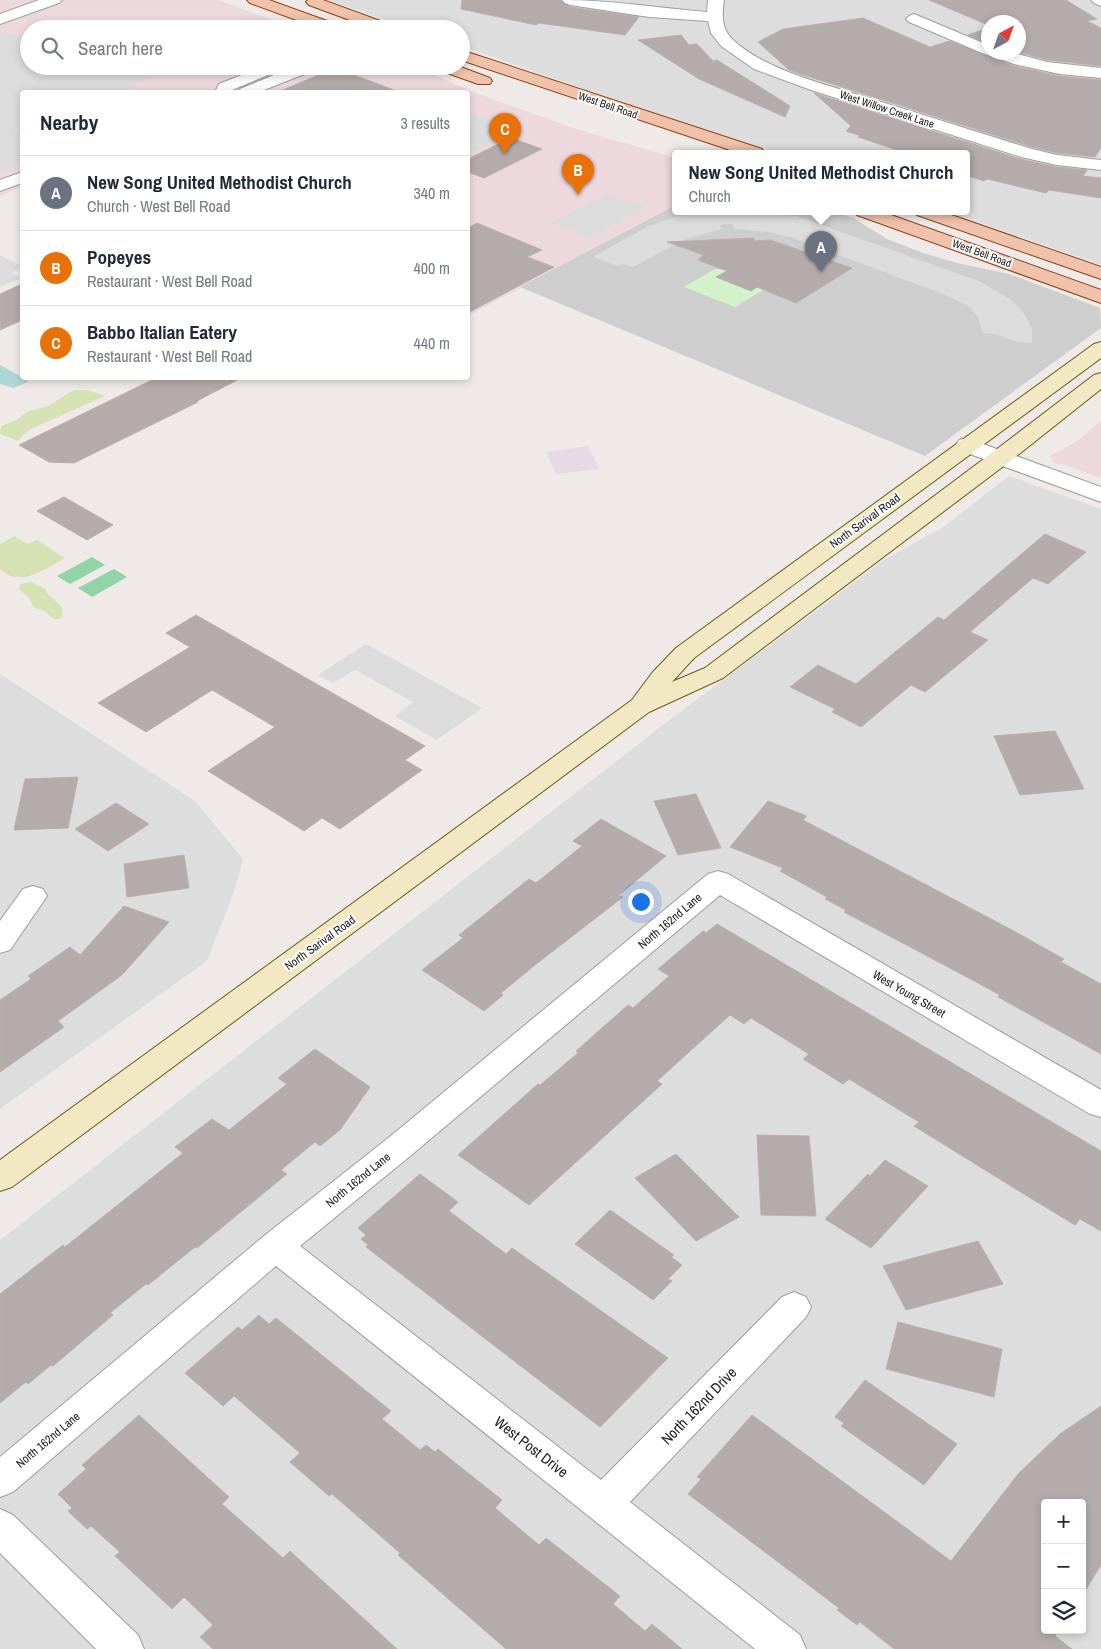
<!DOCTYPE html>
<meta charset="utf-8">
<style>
:root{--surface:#fff;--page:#f6f6f7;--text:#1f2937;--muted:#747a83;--line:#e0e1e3;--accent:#2563eb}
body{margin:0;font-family:"Archivo Narrow",sans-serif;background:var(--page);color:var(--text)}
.controls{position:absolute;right:15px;bottom:15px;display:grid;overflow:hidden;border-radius:5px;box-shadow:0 2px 8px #0003}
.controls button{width:45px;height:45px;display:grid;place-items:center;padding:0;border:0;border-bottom:1px solid var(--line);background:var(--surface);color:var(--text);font:25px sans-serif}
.compass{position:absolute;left:981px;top:15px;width:45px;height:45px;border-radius:50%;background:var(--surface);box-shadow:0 2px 8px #0003;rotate:41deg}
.you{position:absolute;left:640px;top:901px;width:18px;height:18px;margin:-12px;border:4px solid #fff;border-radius:50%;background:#1a73e8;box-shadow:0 0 0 8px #1a73e833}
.badge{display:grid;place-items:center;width:32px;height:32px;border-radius:50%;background:var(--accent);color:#fff;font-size:16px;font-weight:700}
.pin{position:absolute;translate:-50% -41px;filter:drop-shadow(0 1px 2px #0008)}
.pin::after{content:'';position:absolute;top:26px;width:18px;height:15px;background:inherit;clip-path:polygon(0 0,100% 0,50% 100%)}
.popup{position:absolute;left:672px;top:150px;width:298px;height:65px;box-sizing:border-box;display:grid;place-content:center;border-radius:5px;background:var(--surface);filter:drop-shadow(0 1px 4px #0005);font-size:16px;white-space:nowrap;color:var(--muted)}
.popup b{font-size:19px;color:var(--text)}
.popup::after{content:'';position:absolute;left:50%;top:100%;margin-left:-10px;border:10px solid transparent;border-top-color:var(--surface)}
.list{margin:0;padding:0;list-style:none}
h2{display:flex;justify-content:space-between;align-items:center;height:65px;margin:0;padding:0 20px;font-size:21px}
h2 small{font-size:16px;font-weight:400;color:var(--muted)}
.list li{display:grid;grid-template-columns:32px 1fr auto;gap:15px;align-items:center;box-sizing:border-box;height:75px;padding:0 20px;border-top:1px solid var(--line)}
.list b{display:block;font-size:19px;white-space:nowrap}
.list p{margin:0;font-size:16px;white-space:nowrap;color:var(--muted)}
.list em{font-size:16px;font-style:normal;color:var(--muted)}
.icon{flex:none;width:28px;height:28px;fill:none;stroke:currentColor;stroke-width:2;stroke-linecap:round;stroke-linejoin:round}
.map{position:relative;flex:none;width:1101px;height:1649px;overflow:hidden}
.search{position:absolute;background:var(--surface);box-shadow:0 2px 8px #0003;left:20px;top:20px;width:450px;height:55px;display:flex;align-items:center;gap:12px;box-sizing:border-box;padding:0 18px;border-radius:28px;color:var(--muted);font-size:19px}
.panel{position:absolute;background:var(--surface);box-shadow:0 2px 8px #0003;left:20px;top:90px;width:450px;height:290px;border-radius:5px}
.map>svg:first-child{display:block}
</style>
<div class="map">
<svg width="1101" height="1649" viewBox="0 0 1101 1649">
<rect width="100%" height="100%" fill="#efeae7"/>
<path fill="#dedddd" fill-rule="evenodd" d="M329,0h772v265l-154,-54h19v-58h-188l-128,-41 -189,-66v-17h-50zM988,22h30v30h-30z
M1009,476l92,33v1140h-1101v-409l668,-519 216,-161 59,-33zM1045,1503h37v127h-37z
M0,674l195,127 48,58 -8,30 -28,72 -207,148z"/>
<path fill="#edd9dd" d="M0,0h218l79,29h-268v37h384l63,27 97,35 103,30v47l-208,111v-224h-446v95l-22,9z
M1101,421v57l-39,-14 -9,-1 -2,-8 25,-13z"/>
<path fill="#e6dae7" d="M588,446l11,23 -43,5 -10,-22z"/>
<path fill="#cecece" d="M676,205v6h157l20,7 34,21 36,14 34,10 52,11 91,34 1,20 -176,128 -405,-169z"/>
<path fill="#d7e2b4" d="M74,390h14l17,6 -74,33 -7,5 -6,7 -18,-7 1,-8 15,-6 12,-9 18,-4z
M14,536l14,8 9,-4 28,18c-18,10 -45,31 -65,11v-25z
M31,582l15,7v3l15,14 2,11c-10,6 -12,-2 -20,-7 -3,-1 -6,-1 -9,-2l-4,-9 -11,-10 1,-5z"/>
<path fill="#d2f3ca" d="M715,269h38l25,12 -43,26 -51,-20z"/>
<path fill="#90d4a8" d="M92,557l13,8 -35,19 -13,-8z
M114,569l13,8 -35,20 -14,-9z"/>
<path fill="#dcdcdc" d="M0,31l29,8v27h95l30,10 -22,8 5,3 -14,5h-101v34l-10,5 10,5v20l-3,1 3,2v4l-22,9z
M468,112l39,15 -10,5 9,3 -38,19z
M608,193l39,14 -57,31 -40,-15z
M708,211h45l1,5 3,-2 39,2 183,65 34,20 12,14 7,15v13l-15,-1 -22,-8 -12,-1 -5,-16 -10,-11 -25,-12 -150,-56 -25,-6 -33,-3 -2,-5h-10l-3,2 2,3 -37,10 -52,28 -10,-3 -5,2 -25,-9 56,-31 25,-9z
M0,255l22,11 -10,7 9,5 -21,9z
M366,644l116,64 -45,32 -42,-24 18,-14 -58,-32 -22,13 -15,-8z"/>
<path fill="#add7d6" d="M0,365l29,16 -15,7 -14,-4z"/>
<path fill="#b4acaa" stroke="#bfafab" d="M462,0h98l10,7 69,10 -14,18 -86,-12 -3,2 -75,-16z
M929,0h137l31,19 -10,2 14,7v38l-54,-6 -29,-8v-30h-30v3z
M863,18l67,29 19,-6 65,25 46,10 41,4v68l-6,9 -38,-4 -25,-6 -232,-73 -11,-4 -31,-28 25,-13z
M988,28v15l-20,-8z
M681,35l8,10 8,-1 16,17 4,-1 73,46 -5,11 -86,-38 -61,-39z
M335,68l59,22v2h-116z
M814,93l206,66 37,8 30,3 -4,6 18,2v20l-52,-8 -3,3 -59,-14 -3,2 -18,-6v-22h-60l-48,-16 3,-1 -15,-5 5,-5z
M511,138l31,11 -58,29 -16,-6v-13z
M477,223l65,27 -15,7 27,10 -86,46v-85z
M754,238v3l16,-1 82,28 -56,35 -39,-16 -6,4 -35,-14 11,-6 -29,-11 6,-5 -37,-13z
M22,284v36l-22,10v-36z
M156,378h85l-44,23 1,1 -124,61 -25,-1 -30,-17z
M64,497l49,28 -26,15 -50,-29z
M1045,534l41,18 -38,32 -15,-6 -63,54 18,8 -63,52 -14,-7 -50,42 -29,-15 3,-3 -45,-22 28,-22 38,19 82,-67 6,3z
M196,615l229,131 -20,14 17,10 -82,59 -18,-11 -18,13 -96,-60 67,-44 -63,-37 -66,42 -48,-29 92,-56 -24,-14z
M1055,731l29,58 -64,6 -26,-59z
M78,777l-10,51 -54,2 11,-51z
M696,794l25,54 -43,7 -24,-54z
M768,801l39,15 -4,4 209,110 52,29 -3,3 40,22v70l-103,-57 2,-2 -37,-20 -119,-63 2,-2 -21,-11 2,-2 -47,-26 3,-3 -53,-21z
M116,803l33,21 -41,27 -33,-22z
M601,819l65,37 -47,39 4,2 -88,68 -34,28 2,2 -19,16 -62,-41 41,-32 -4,-3 70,-56 7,4 46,-37 -9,-5z
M184,855l5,33 -62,9 -3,-33z
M124,906l45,16 -47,53 -64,46 6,6 -64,45v-72l31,-21 -3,-3 42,-29 10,8z
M717,924l384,227v80l-21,-12 -5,6 -61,-37 -100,-62 5,-4 -70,-43 -6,5 -40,-25 6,-5 -58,-36 -7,6 -14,-9 -73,66 5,3 -133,121 -71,-50 80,-71 2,1 38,-32 -2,-2 52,-46 5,3 36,-32 -11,-7 45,-38 3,2z
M315,1049l55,38 -30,43 -20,16 -5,-4 -34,28 6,4 -90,74 -2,-1 -47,38 -2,-1 -36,29 3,2 -60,51 -2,-1 -23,19 -2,-2 -26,21v-109l63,-49 2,2 118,-94 -8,-6 37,-28 17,11 58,-46 -9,-6z
M757,1135l52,1 7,80 -55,-1z
M676,1154l63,63 -43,24 -61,-63z
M885,1160l43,26 -57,62 -46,-29 43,-45 2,2z
M420,1174l38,28 -9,9 57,43 6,-6 156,110 -68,69 -234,-180 2,-2 -7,-6 5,-4 -8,-7z
M610,1210l64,45 -3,2 11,8 -14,14 4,2 -19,19 -78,-56z
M978,1241l25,43 -97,26 -23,-44z
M259,1315l10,9 7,-6 115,93 -9,8 38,31 6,-5 9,7 3,-3 64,51 -7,8 44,37 7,-7 74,58 -7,8 32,27 7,-7 30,25h-176l-108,-94 2,-2 -68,-59 -3,2 -39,-34 10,-9 -66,-57 -11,10 -38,-33 53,-46 4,3z
M898,1322l104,27 -8,48 -108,-28z
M865,1380l92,64 -33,41 -83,-59 3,-3 -9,-6z
M1101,1406v159l-19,31v-93h-37v127h14l-4,6 17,13h-178l-34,-27 -3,3 -20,-15 2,-2 -151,-114 13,-15 -4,-2 55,-62 199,146 67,-87 42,-40z
M139,1415l90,82 -7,7 61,54 7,-7 107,98h-184l-13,-12 13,-12 -29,-28 -12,12 -57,-53 5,-4 -29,-26 -4,3 -19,-18 4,-3 -14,-14 28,-25 -4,-4z"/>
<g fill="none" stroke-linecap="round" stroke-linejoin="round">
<g stroke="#9d9d9d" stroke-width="2">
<path id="street" d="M39,0h23l-3,3 -59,21v-10z
M562,0c49,0 97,8 145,12l1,-12h16c-2,14 -3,28 8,39 33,32 100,47 143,61 52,16 105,33 157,49l25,6 44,5v10l-44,-5 -36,-8 -210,-67 -57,-21 -33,-23 -10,-13 -3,-12 -59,-4 -79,-12 -5,-2z
M1091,0h10v6l-7,-3z
M914,14l74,31v7h22l37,10 54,6v10l-41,-4 -46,-10 -32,-11 -73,-31 -3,-3 3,-3z
M296,66h23l-2,3 -58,23h-21l2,-3z
M262,67l6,2 2,3 -2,3 -36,15 -1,2h-16l4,-8z
M22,172v11l-22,8v-11z
M967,438l134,49v15l-142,-52 -3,-5 3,-5z
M718,871l10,3 373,216v27l-11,-3 -370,-219 -311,262 -109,89 301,234 181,-183 12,-5 12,5 5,10 -5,10 -176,185 170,133 6,14h-51l-479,-383 -263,226 -13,5v-40l264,-221 123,-97 321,-265z
M33,886l10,3 4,7 -37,54 -10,3v-32l23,-32z
M0,1509l13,6 125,120 6,14h-48l-96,-96z"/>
</g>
<g stroke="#6a5d13" stroke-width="2">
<path id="secondary" d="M1101,342v16l-407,300 -22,24 33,-14 288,-216 101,-77 7,-2v16l-92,73 -286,216 -74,34 -637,475 -12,4v-31l632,-460 20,-27 24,-25 418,-304z"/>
</g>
<g stroke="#884313" stroke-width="2">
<path id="primary" d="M247,0h22l72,26 3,3h-23l-71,-26z
M308,0h15l71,26 3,3h-23l-65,-24 -3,-3z
M461,50l301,99 3,4h-26l-278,-93z
M434,66h24l32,12 2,3 -2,3h-12l-42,-15z
M854,211h26l221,79v13l-244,-88z
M914,211h26l161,56v12l-184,-64z"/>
</g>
<use href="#street" fill="#fff" fill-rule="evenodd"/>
<use href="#secondary" fill="#f2e8c3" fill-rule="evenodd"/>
<use href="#primary" fill="#f0c1ab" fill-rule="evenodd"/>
</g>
<g text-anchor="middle" stroke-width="4" stroke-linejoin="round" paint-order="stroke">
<g font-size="11" fill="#202020" stroke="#fff">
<text transform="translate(608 105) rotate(19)" y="4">West Bell Road</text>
<text transform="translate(887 109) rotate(18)" y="4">West Willow Creek Lane</text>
<text transform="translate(982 253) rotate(20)" y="4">West Bell Road</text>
</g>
<g font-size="12" fill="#202020" stroke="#fff">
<text transform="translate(865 521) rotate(-36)" y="4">North Sarival Road</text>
<text transform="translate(670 921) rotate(-40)" y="4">North 162nd Lane</text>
<text transform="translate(320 943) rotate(-36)" y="4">North Sarival Road</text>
<text transform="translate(909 994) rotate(30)" y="4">West Young Street</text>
<text transform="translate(358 1180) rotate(-39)" y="4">North 162nd Lane</text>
<text transform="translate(48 1440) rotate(-40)" y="4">North 162nd Lane</text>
</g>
<g font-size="15" fill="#202020" stroke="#fff">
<text transform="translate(699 1406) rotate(-46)" y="5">North 162nd Drive</text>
<text transform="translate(531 1447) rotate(38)" y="5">West Post Drive</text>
</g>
</g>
</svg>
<div class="controls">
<button>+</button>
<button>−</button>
<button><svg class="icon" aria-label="layers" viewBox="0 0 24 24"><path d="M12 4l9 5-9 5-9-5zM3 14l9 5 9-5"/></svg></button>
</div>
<svg class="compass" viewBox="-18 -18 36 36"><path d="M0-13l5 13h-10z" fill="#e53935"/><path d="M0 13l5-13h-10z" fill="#747a83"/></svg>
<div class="you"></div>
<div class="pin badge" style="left:821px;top:272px;background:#6b7280">A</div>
<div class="popup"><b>New Song United Methodist Church</b>Church</div>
<div class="pin badge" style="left:578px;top:195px;background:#e8710a">B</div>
<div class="pin badge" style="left:505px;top:154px;background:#e8710a">C</div>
<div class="search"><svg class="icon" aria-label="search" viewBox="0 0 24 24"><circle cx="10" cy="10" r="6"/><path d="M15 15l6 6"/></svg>Search here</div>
<section class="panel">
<h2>Nearby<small>3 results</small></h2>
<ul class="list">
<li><span class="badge" style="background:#6b7280">A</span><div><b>New Song United Methodist Church</b><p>Church · West Bell Road</p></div><em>340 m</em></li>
<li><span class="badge" style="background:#e8710a">B</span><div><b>Popeyes</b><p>Restaurant · West Bell Road</p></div><em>400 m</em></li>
<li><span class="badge" style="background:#e8710a">C</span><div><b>Babbo Italian Eatery</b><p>Restaurant · West Bell Road</p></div><em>440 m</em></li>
</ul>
</section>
</div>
